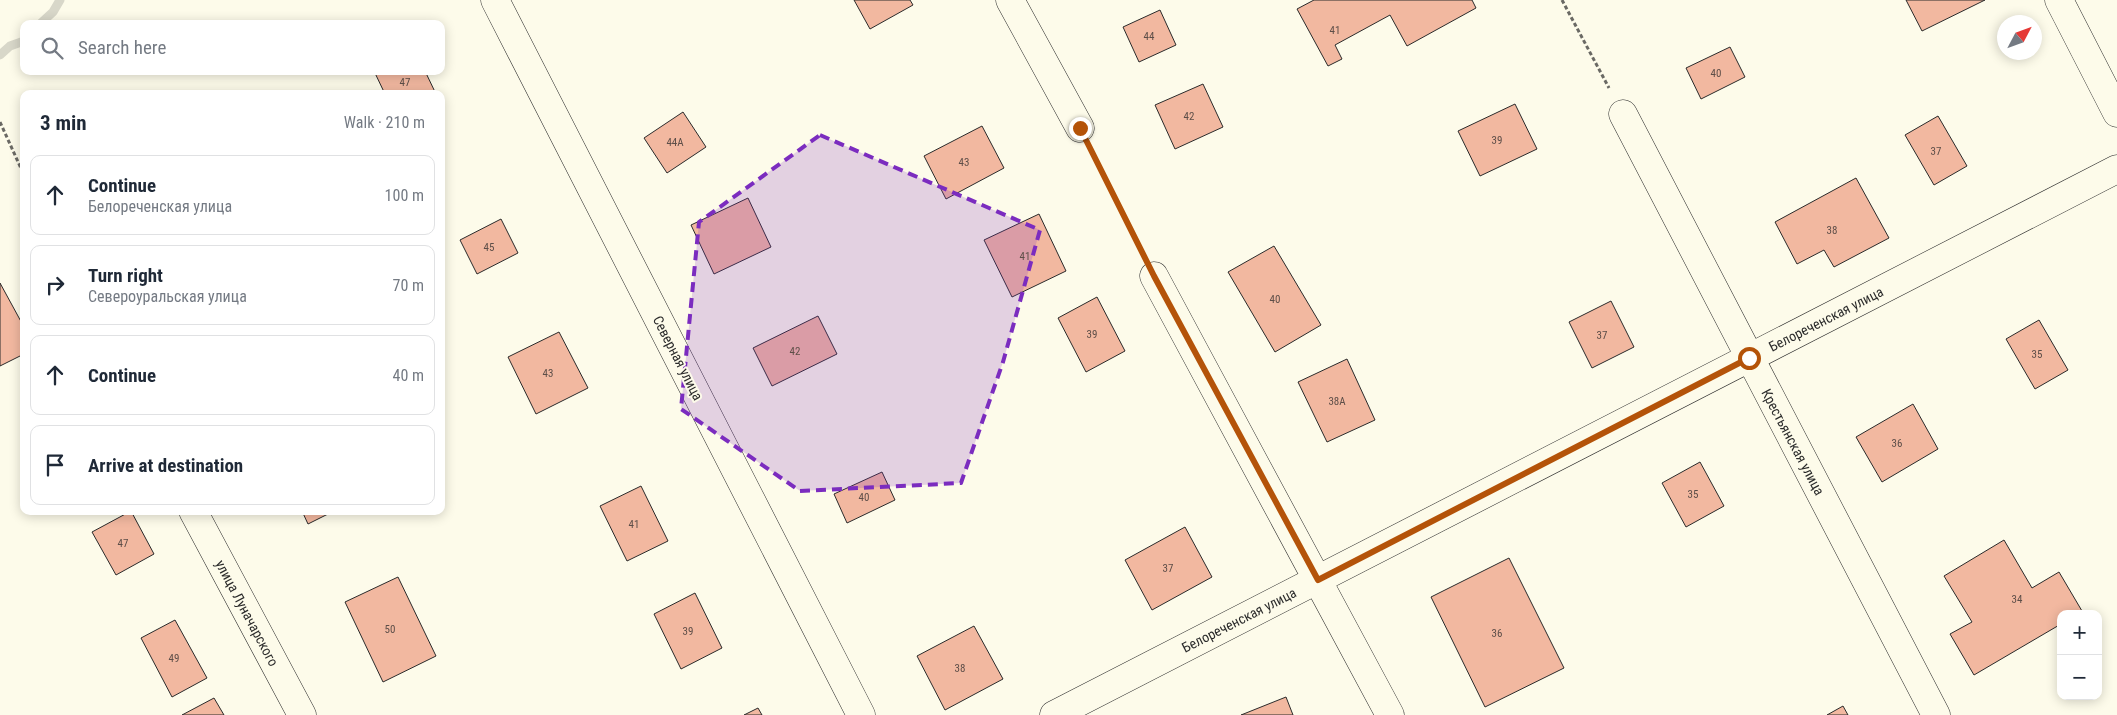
<!DOCTYPE html>
<meta charset="utf-8">
<style>
:root{--surface:#fff;--page:#f6f6f7;--text:#1f2937;--muted:#747a83;--line:#e0e1e3}
body{margin:0;font-family:"Roboto Condensed",sans-serif;background:var(--page);color:var(--text)}
.controls{position:absolute;right:15px;bottom:15px;display:grid;overflow:hidden;border-radius:10px;box-shadow:0 2px 12px #0003}
.controls button{width:45px;height:45px;display:grid;place-items:center;padding:0;border:0;border-bottom:1px solid var(--line);background:var(--surface);color:var(--text);font:25px sans-serif}
.compass{position:absolute;left:1997px;top:15px;width:45px;height:45px;border-radius:50%;background:var(--surface);box-shadow:0 2px 12px #0003;rotate:49deg}
.stop{position:absolute;width:15px;height:15px;margin:-11px;border:4px solid #b45309;border-radius:50%;background:#fff}
.stop.end{background:#b45309;border-color:#fff;box-shadow:0 1px 5px #0008}
.list{margin:0;padding:0;list-style:none}
h2{display:flex;justify-content:space-between;align-items:center;height:65px;margin:0;padding:0 20px;font-size:21px}
h2 small{font-size:16px;font-weight:400;color:var(--muted)}
.list li{display:grid;grid-template-columns:32px 1fr auto;gap:15px;align-items:center;box-sizing:border-box;height:80px;margin:0 10px 10px;padding:0 10px;border:1px solid var(--line);border-radius:10px}
.list b{display:block;font-size:19px;white-space:nowrap}
.list p{margin:0;font-size:16px;white-space:nowrap;color:var(--muted)}
.list em{font-size:16px;font-style:normal;color:var(--muted)}
.icon{flex:none;width:28px;height:28px;fill:none;stroke:currentColor;stroke-width:2;stroke-linecap:round;stroke-linejoin:round}
.map{position:relative;flex:none;width:2117px;height:715px;overflow:hidden}
.search{position:absolute;background:var(--surface);box-shadow:0 2px 12px #0003;left:20px;top:20px;width:425px;height:55px;display:flex;align-items:center;gap:12px;box-sizing:border-box;padding:0 18px;border-radius:10px;color:var(--muted);font-size:19px}
.panel{position:absolute;background:var(--surface);box-shadow:0 2px 12px #0003;left:20px;top:90px;width:425px;height:425px;border-radius:10px}
.map>svg:first-child{display:block}
</style>
<div class="map">
<svg width="2117" height="715" viewBox="0 0 2117 715">
<rect width="100%" height="100%" fill="#fdfbea"/>
<g fill="none" stroke-linecap="round" stroke-linejoin="round">
<path stroke="#d8d7c9" stroke-width="9" d="M40,24l13,-12 7,-12
M0,55l10,-9 14,-5"/>
</g>
<path fill="#f2b8a0" stroke="#2b2b2b" d="M854,0h56l3,5 -43,24z
M1314,0h158l4,8 -69,38 -17,-31 -55,30 7,14 -14,7 -31,-57z
M1906,0h79l-63,31z
M1160,10l16,35 -37,17 -16,-35z
M1730,47l15,30 -44,22 -15,-31z
M374,71h51l11,23h-51z
M1203,84l20,43 -48,22 -20,-44z
M1515,104l22,45 -57,27 -22,-45z
M683,112l23,35 -39,26 -23,-35z
M1938,116l29,50 -33,19 -29,-50z
M982,126l22,42 -58,31 -22,-43z
M1856,178l33,60 -55,29 -10,-17 -27,14 -22,-42z
M748,198l23,49 -57,27 -23,-49z
M1039,214l27,57 -54,26 -28,-57z
M501,219l17,34 -41,21 -17,-34z
M1274,246l47,79 -46,27 -47,-80z
M0,283l24,44v27l-24,12z
M1097,297l28,54 -39,21 -28,-54z
M1611,301l23,46 -42,21 -23,-46z
M818,316l19,38 -65,32 -19,-38z
M2039,320l29,50 -33,19 -29,-50z
M559,332l29,56 -52,26 -28,-57z
M1347,359l28,61 -48,22 -29,-60z
M1913,404l25,45 -56,33 -26,-45z
M1700,462l24,44 -38,21 -24,-44z
M882,472l13,28 -48,23 -13,-29z
M641,486l27,55 -41,20 -27,-55z
M131,511l23,43 -38,21 -24,-43z
M302,511h32l-26,13z
M1185,527l27,50 -60,33 -27,-50z
M2004,540l28,48 27,-16 23,39 -5,3h-16v10l-87,51 -24,-41 22,-12 -28,-46z
M1509,558l55,110 -79,39 -54,-110z
M398,577l38,79 -53,26 -38,-80z
M695,593l27,55 -41,21 -27,-55z
M175,620l32,58 -35,19 -31,-59z
M974,626l29,53 -58,31 -28,-54z
M1286,697l7,18h-52z
M214,698l10,17h-42z
M1843,706l5,9h-21z
M758,708l4,7h-18z"/>
<g fill="none" stroke-linecap="round" stroke-linejoin="round">
<g stroke="#2b2b2b" stroke-width="29">
<path id="minor" d="M495,0l366,715
M1010,0l70,128
M2059,0l58,113
M1623,114l313,601
M1154,276l236,439
M193,511l109,204
M1054,715l1063,-546"/>
</g>
<path stroke="#6a6964" stroke-width="3" stroke-dasharray="4 2.5" stroke-linecap="butt" d="M1562,0l47,88
M0,122l24,53
M1093,154l49,97"/>
<use href="#minor" stroke="#fdfbea" stroke-width="28"/>
</g>
<g fill="none" stroke-linecap="round" stroke-linejoin="round">
<path stroke="#b45309" stroke-width="6" d="M1080,128l74,148 164,304 431,-222"/>
</g>
<path fill="#7b2cbf" fill-opacity="0.2" stroke="#7b2cbf" stroke-width="4" stroke-dasharray="10 6" stroke-linejoin="round" d="M820,135l220,95 -37,132 -42,121 -161,8 -119,-82 18,-187z"/>
<g text-anchor="middle" stroke-width="4" stroke-linejoin="round" paint-order="stroke">
<g font-size="11" fill="#5d4e48">
<text x="1335" y="34">41</text>
<text x="1149" y="40">44</text>
<text x="1716" y="77">40</text>
<text x="405" y="86">47</text>
<text x="1189" y="120">42</text>
<text x="1497" y="144">39</text>
<text x="675" y="146">44А</text>
<text x="1936" y="155">37</text>
<text x="964" y="166">43</text>
<text x="1832" y="234">38</text>
<text x="489" y="251">45</text>
<text x="1025" y="260">41</text>
<text x="1275" y="303">40</text>
<text x="1092" y="338">39</text>
<text x="1602" y="339">37</text>
<text x="795" y="355">42</text>
<text x="2037" y="358">35</text>
<text x="548" y="377">43</text>
<text x="1337" y="405">38А</text>
<text x="1897" y="447">36</text>
<text x="1693" y="498">35</text>
<text x="864" y="501">40</text>
<text x="634" y="528">41</text>
<text x="123" y="547">47</text>
<text x="1168" y="572">37</text>
<text x="2017" y="603">34</text>
<text x="390" y="633">50</text>
<text x="688" y="635">39</text>
<text x="1497" y="637">36</text>
<text x="174" y="662">49</text>
<text x="960" y="672">38</text>
</g>
<g font-size="14" fill="#2b2b2b" stroke="#fdfbea">
<text transform="translate(1826 319) rotate(-27)" y="5">Белореченская улица</text>
<text transform="translate(678 358) rotate(63)" y="5">Северная улица</text>
<text transform="translate(1793 442) rotate(62)" y="5">Крестьянская улица</text>
<text transform="translate(247 613) rotate(62)" y="5">улица Луначарского</text>
<text transform="translate(1239 620) rotate(-27)" y="5">Белореченская улица</text>
</g>
</g>
</svg>
<div class="controls">
<button>+</button>
<button>−</button>
</div>
<svg class="compass" viewBox="-18 -18 36 36"><path d="M0-13l5 13h-10z" fill="#e53935"/><path d="M0 13l5-13h-10z" fill="#747a83"/></svg>
<div class="stop" style="left:1749px;top:358px"></div>
<div class="stop end" style="left:1080px;top:128px"></div>
<div class="search"><svg class="icon" aria-label="search" viewBox="0 0 24 24"><circle cx="10" cy="10" r="6"/><path d="M15 15l6 6"/></svg>Search here</div>
<section class="panel">
<h2>3 min<small>Walk · 210 m</small></h2>
<ul class="list">
<li><svg class="icon" aria-label="ahead" viewBox="0 0 24 24"><path d="M12 20V5M6 11l6-6 6 6"/></svg><div><b>Continue</b><p>Белореченская улица</p></div><em>100 m</em></li>
<li><svg class="icon" aria-label="right" viewBox="0 0 24 24"><path d="M7 20v-9h11M14 6l5 5-5 5"/></svg><div><b>Turn right</b><p>Североуральская улица</p></div><em>70 m</em></li>
<li><svg class="icon" aria-label="ahead" viewBox="0 0 24 24"><path d="M12 20V5M6 11l6-6 6 6"/></svg><div><b>Continue</b></div><em>40 m</em></li>
<li><svg class="icon" aria-label="arrive" viewBox="0 0 24 24"><path d="M6 21V4h12l-3 4 3 4H6"/></svg><div><b>Arrive at destination</b></div></li>
</ul>
</section>
</div>
